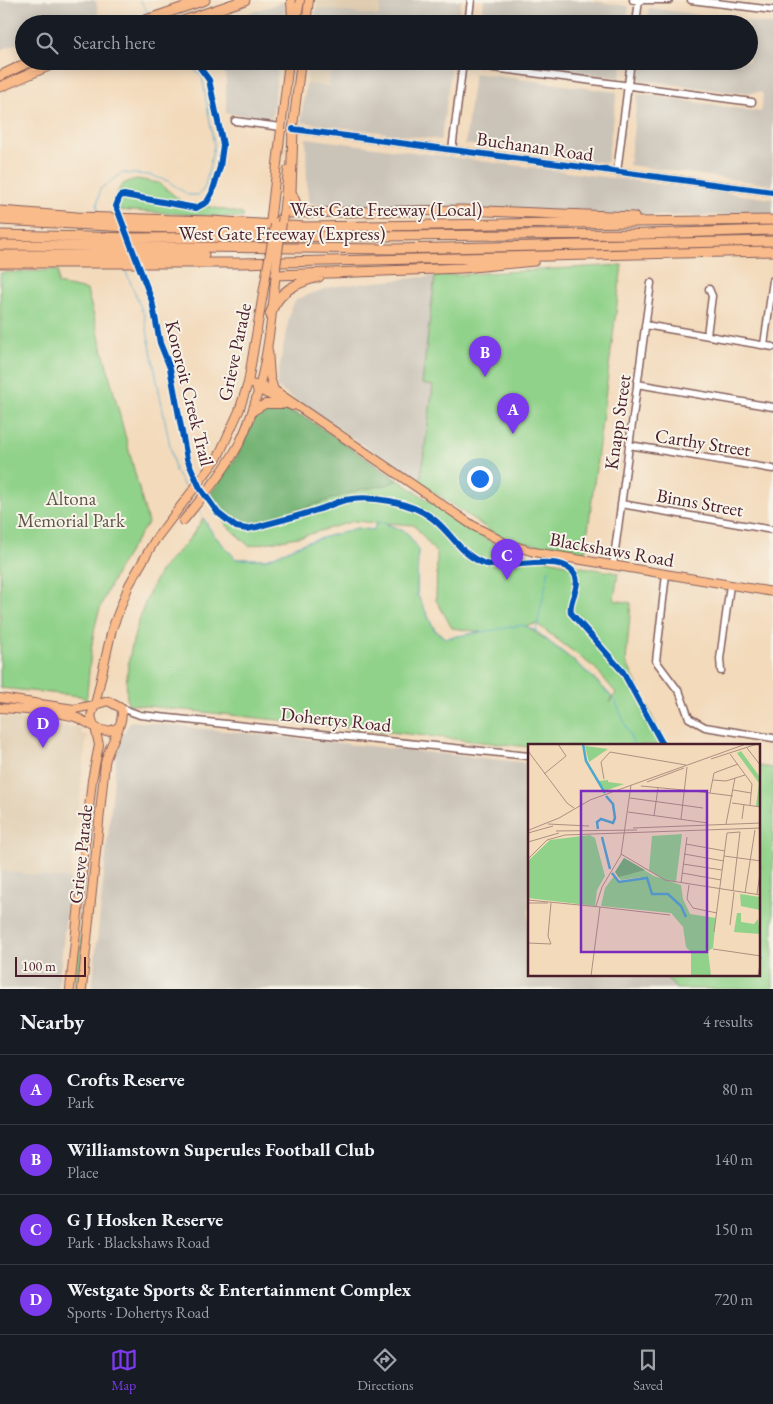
<!DOCTYPE html>
<meta charset="utf-8">
<style>
:root{--surface:#171b24;--page:#242831;--text:#f1f3f6;--muted:#9ea1a6;--line:#363941;--accent:#7c3aed}
body{margin:0;font-family:"EB Garamond",serif;background:var(--page);color:var(--text)}
.scale{position:absolute;left:15px;bottom:12px;width:71px;box-sizing:border-box;padding-left:5px;border:2px solid #4a1f2b;border-top:0;font-size:14px;line-height:18px;white-space:nowrap;color:#4a1f2b;-webkit-text-stroke:4px #f7f3e8;paint-order:stroke}
.you{position:absolute;left:479px;top:478px;width:18px;height:18px;margin:-12px;border:4px solid #fff;border-radius:50%;background:#1a73e8;box-shadow:0 0 0 8px #1a73e833}
.badge{display:grid;place-items:center;width:32px;height:32px;border-radius:50%;background:var(--accent);color:#fff;font-size:16px;font-weight:700}
.pin{position:absolute;translate:-50% -41px;filter:drop-shadow(0 1px 2px #0008)}
.pin::after{content:'';position:absolute;top:26px;width:18px;height:15px;background:inherit;clip-path:polygon(0 0,100% 0,50% 100%)}
.list{margin:0;padding:0;list-style:none}
h2{display:flex;justify-content:space-between;align-items:center;height:65px;margin:0;padding:0 20px;font-size:21px}
h2 small{font-size:16px;font-weight:400;color:var(--muted)}
.list li{display:grid;grid-template-columns:32px 1fr auto;gap:15px;align-items:center;box-sizing:border-box;height:70px;padding:0 20px;border-top:1px solid var(--line)}
.list b{display:block;font-size:19px;white-space:nowrap}
.list p{margin:0;font-size:16px;white-space:nowrap;color:var(--muted)}
.list em{font-size:16px;font-style:normal;color:var(--muted)}
.icon{flex:none;width:28px;height:28px;fill:none;stroke:currentColor;stroke-width:2;stroke-linecap:round;stroke-linejoin:round}
.map{position:relative;flex:none;width:773px;height:989px;overflow:hidden}
.search{position:absolute;background:var(--surface);box-shadow:0 2px 12px #0003;left:15px;right:15px;top:15px;height:55px;display:flex;align-items:center;gap:12px;box-sizing:border-box;padding:0 18px;border-radius:28px;color:var(--muted);font-size:19px}
.sheet{height:345px;background:var(--surface)}
nav{display:flex;justify-content:space-around;align-items:center;box-sizing:border-box;height:70px;border-top:1px solid var(--line);background:var(--surface);font-size:14px;color:var(--muted)}
nav a{display:grid;justify-items:center;gap:2px}
nav .on{color:var(--accent)}
.map>svg:first-child{display:block}
</style>
<div class="map">
<svg width="773" height="989" viewBox="0 0 773 989">
<rect width="100%" height="100%" fill="#f7f3e8"/>
<filter id="ink" filterUnits="userSpaceOnUse"><feTurbulence type="fractalNoise" baseFrequency=".02" numOctaves="2"/><feDisplacementMap in="SourceGraphic" scale="10" xChannelSelector="R" yChannelSelector="G"/><feConvolveMatrix kernelMatrix="1 2 1 2 8 2 1 2 1" color-interpolation-filters="sRGB"/></filter>
<filter id="wash" filterUnits="userSpaceOnUse"><feTurbulence type="fractalNoise" baseFrequency=".0096" numOctaves="4" result="noise"/><feDisplacementMap in="SourceGraphic" scale="20" xChannelSelector="R" yChannelSelector="G"/><feGaussianBlur stdDeviation="1.12" result="paint"/><feColorMatrix in="noise" values="0 0 0 0 0 0 0 0 0 0 0 0 0 0 0 0 0 1.4 0 .05"/><feComposite in="paint" operator="in"/></filter>
<g filter="url(#wash)">
<rect width="100%" height="100%" fill="#f3dabb"/>
<path fill="#e0cdb1" d="M317,0h64l-2,16 -63,-8z
M309,61h23l-3,25 -23,-2z
M0,717l81,11v6l6,1 -17,144 -70,-8z"/>
<path fill="#cac3b8" d="M0,0h94l3,4 1,10 -26,10h-48v17l-24,9z
M381,0h80l-3,24h-144l2,-16 63,8z
M484,0h100l45,6 -2,18h-146z
M286,1l-3,23h-58v-3z
M649,8l124,17v160l-144,-20 9,-71 123,18 2,-16 -2,-4 -22,1 -99,-13 2,-19h107v-37h-102z
M218,61h61l-7,58 -46,-6v-36z
M332,61h59l60,8 -10,71 -140,-18 5,-38 23,2z
M499,61h123l-2,17z
M474,73l143,19 -10,71 -142,-19z
M306,138l467,61v16l-179,1 -142,-4 -137,-8 -6,-2 -2,-12z
M435,276l-13,107 11,2 -13,98 -144,-96 13,-70 2,-10 6,-8 33,-12z
M131,721l398,42v212h136l11,14h-584l26,-248z
M0,871l70,8 -12,110h-58z"/>
<path fill="#90d289" stroke="#6d785a" fill-rule="evenodd" d="M137,179l22,4 27,22h16l41,9v4l-126,-8c-2,-19 1,-27 20,-31z
M622,265l-37,289 -84,-16 -81,-55 13,-97 -11,-2 13,-108z
M58,270v14l29,6 61,233c-18,25 -34,51 -46,80 -12,30 -12,67 -16,99l-5,-6 -81,-8v-415z
M277,408l28,9 185,125c42,17 84,24 128,31l-4,27 17,3 -5,58 39,84 -136,2 -401,-43c-8,-34 14,-103 32,-132 6,-11 18,-19 26,-29 6,-7 12,-16 17,-25l10,16 23,25h31l37,-16 53,-15 17,2 1,-5 4,-2 -25,-2 -51,15 -54,10 -22,-20 -18,-30 28,-40 21,-43 8,-4zM385,523l29,2 23,29 -1,46 16,28 29,4 -35,6 -11,-8 -18,-36 1,-46 -12,-16zM537,624l58,44 21,25 -7,10 3,-6c-25,-28 -56,-51 -86,-71z
M759,766l14,2v221h-97l-11,-14h94z
M82,926l2,6 -5,57h-5z"/>
<path fill="#74b475" stroke="#5f6a50" d="M277,408l28,9 92,63 -10,5 -28,5 -109,36 -15,-3 -14,-9 -12,-18 28,-40 21,-43 8,-4z"/>
<g fill="none" stroke-linecap="round" stroke-linejoin="round">
<path stroke="#4fa9cd" stroke-width="1" d="M140,0l9,14
M99,214l-2,-8 3,-17 22,-16 27,2 19,6 20,14h11l6,-8 9,-42 -12,-69 -18,-15
M124,267l20,48 31,156 13,22
M198,509l15,25 23,25h31l37,-16 53,-15 17,2 1,-5 6,-3 25,10 12,16 -1,46 18,37 11,7 77,-13 13,6 52,42 28,29 18,43
M536,631l13,-62"/>
</g>
</g>
<g filter="url(#ink)">
<g fill="none" stroke-linecap="round" stroke-linejoin="round">
<g stroke="#85605d" stroke-width="9">
<path id="minor" d="M633,0h36
M691,0l82,10
M468,24l3,-24
M636,24l3,-24
M441,61l311,41
M235,121l46,6
M293,129l480,63
M452,150l11,-88
M617,172l14,-111
M645,325l128,22
M707,335l5,-39 -3,-7
M764,345l9,-65
M637,384l136,23
M629,445l144,24
M621,504l152,26
M613,565l38,-282
M666,574l-10,87 24,32 9,25 16,9 68,11
M721,671l-1,-12 10,-74
M121,708l19,7 389,41"/>
</g>
<g stroke="#85605d" stroke-width="10">
<path id="major" d="M291,0l1,22
M296,24l4,-24
M306,24l3,-24
M292,134l9,-73
M270,224l19,-163
M275,225l8,-10 5,-45
M268,350l2,27 4,13
M248,383l26,7 198,135 33,18 29,9 239,40
M257,389l35,17
M253,411l12,-7h19
M183,521c20,-25 41,-49 56,-77 25,-50 33,-120 37,-175
M0,698l74,11 21,-4
M95,705l17,-76 17,-44 26,-45 63,-83 21,-46 9,-28 19,-113
M0,708c24,2 52,2 75,9 15,5 28,21 43,10
M70,989l22,-209 7,-35 -4,-18
M82,989l23,-226c3,-18 21,-40 16,-55l-13,-7 -13,4 -4,11 3,10"/>
</g>
<g stroke="#85605d" stroke-width="11">
<path id="highway" d="M134,24l71,-24
M174,24l71,-24
M0,76l31,-15
M0,87l60,-26
M293,129l-2,63 6,14 11,7
M0,211l77,6 134,4 95,6 467,-7
M283,215l7,-2 172,-3 172,7
M0,220l129,7 128,2
M0,235l135,3 510,-4 128,-4
M0,245l393,4 380,-8
M0,255h204
M0,263h240l533,-12
M276,275l187,-7 71,-7
M270,314c9,-23 25,-31 49,-37"/>
</g>
<use href="#minor" stroke="#fff" stroke-width="6"/>
<use href="#major" stroke="#fabb8b" stroke-width="8"/>
<use href="#highway" stroke="#fabb8b" stroke-width="9"/>
<g stroke="#85605d" stroke-width="10" stroke-linecap="butt">
<path id="major-bridge" d="M276,267l7,-52
M267,270l8,-45"/>
</g>
<use href="#major-bridge" stroke="#fabb8b" stroke-width="8"/>
<g stroke="#f7f3e8" stroke-width="9">
<path id="cycleway" d="M195,61l14,19 14,65 -3,22 -8,26 -5,9 -11,6 -72,-13 -4,1 -4,10 36,95 8,42 10,25 17,91 13,29 18,25 18,14 11,2 10,-2c21,-6 42,-11 63,-18 8,-2 16,-7 25,-9 26,-5 66,2 87,18 19,14 28,36 51,45 23,9 83,-14 93,14 4,13 -8,23 -5,36l52,59 40,73
M293,129l480,63"/>
</g>
<use href="#cycleway" stroke="#0057b8" stroke-width="6"/>
</g>
</g>
<g text-anchor="middle" stroke-width="4" stroke-linejoin="round" paint-order="stroke">
<g font-size="19" fill="#4a1f2b" stroke="#f7f3e8">
<text transform="translate(535 146) rotate(8)" y="7">Buchanan Road</text>
<text x="386" y="216">West Gate Freeway (Local)</text>
<text x="282" y="240">West Gate Freeway (Express)</text>
<text transform="translate(234 352) rotate(-78)" y="7">Grieve Parade</text>
<text transform="translate(190 393) rotate(76)" y="7">Kororoit Creek Trail</text>
<text transform="translate(617 422) rotate(-82)" y="7">Knapp Street</text>
<text transform="translate(703 442) rotate(9)" y="7">Carthy Street</text>
<text transform="translate(700 502) rotate(10)" y="7">Binns Street</text>
<text transform="translate(612 549) rotate(10)" y="7">Blackshaws Road</text>
<text transform="translate(336 719) rotate(6)" y="7">Dohertys Road</text>
<text transform="translate(80 854) rotate(-84)" y="7">Grieve Parade</text>
</g>
<g font-size="19" fill="#5f5547" stroke="#f7f3e8">
<text x="71" y="505">Altona<tspan x="71" dy="22">Memorial Park</tspan></text>
</g>
</g>
<g transform="translate(528 744)">
<rect width="232" height="232" fill="#f3dabb"/>
<path d="M57,2l23,3 -19,13zM213,7l19,26v29h-4l3,-23 -22,-30zM80,36v2l16,2 -19,7 -7,-10zM154,90l-6,48 -14,-3 -13,-9 3,-34zM62,91l5,3 10,38 -8,14 -2,16 -67,-8v-37l22,-21zM96,114l30,18 27,9 2,14 7,15 26,4 -3,30 -5,3 3,25h-20v-24l-5,-5 -3,-20 -12,-14 -70,-7 4,-18 9,-12 5,6 23,-5 -21,3 -3,-3 -3,-5zM212,150l20,3v13l-19,-4zM209,169h4v9l13,2 4,-5 2,15 -26,-2z" fill="#90d289"/>
<path d="M96,114l21,12 -26,7 -4,-5z" fill="#74b475"/>
<path fill="none" stroke="#4fa9cd" stroke-width="2.5" d="M55,0l3,17 19,32M70,85l-1,-7 4,-3 12,4 2,-5 -2,-14 -7,-8M74,93l8,32M84,129l7,9 28,-4 5,16h16l13,12 5,11"/>
<path fill="none" stroke="#af8f81" stroke-width="1" d="M219,4l14,18M0,7l39,52 7,5M202,10l22,30 -2,21M183,15l46,-15M16,30l22,-18 -8,-12M76,35l-3,-17 9,-10 76,13M185,36l13,1 19,-6M119,38l37,-14M113,42l53,5M205,46l18,3M166,47l39,5M182,49l4,-20 24,-9M102,54l73,10M204,59l29,4M100,68l80,11M126,72l4,-28M153,75l6,-52M214,75l2,-15M20,80l41,2M198,80l9,-46M105,84l128,-5M1,86l30,-12 31,-18 156,-56M28,87l81,-1M0,89l25,-7M0,98l31,-9M158,100l39,7M93,110l44,26 96,15M156,110l40,7M196,112l37,5M0,115l19,-19 18,-5 196,-7M155,120l39,6M154,129l39,7M153,139l6,-46M161,141l-2,14 6,9 24,5M217,149l10,-63M229,150l4,-28M0,156l72,7 -9,69M0,159h20M68,162l6,-19 19,-32 10,-70M72,163l70,8M202,181l4,-33M186,188l13,-99 13,-1 -7,59M0,199l23,1 -3,-8 3,-33M185,205l48,7M230,232l3,-19"/>
<path fill="#7b2cbf" fill-opacity="0.15" stroke="#7b2cbf" stroke-width="2.5" d="M53,47h126v161h-126z"/>
<rect width="232" height="232" fill="none" stroke="#4a1f2b" stroke-width="2.5"/>
</g>
</svg>
<div class="scale">100 m</div>
<div class="you"></div>
<div class="pin badge" style="left:513px;top:434px">A</div>
<div class="pin badge" style="left:485px;top:377px">B</div>
<div class="pin badge" style="left:507px;top:580px">C</div>
<div class="pin badge" style="left:43px;top:748px">D</div>
<div class="search"><svg class="icon" aria-label="search" viewBox="0 0 24 24"><circle cx="10" cy="10" r="6"/><path d="M15 15l6 6"/></svg>Search here</div>
</div>
<section class="sheet">
<h2>Nearby<small>4 results</small></h2>
<ul class="list">
<li><span class="badge">A</span><div><b>Crofts Reserve</b><p>Park</p></div><em>80 m</em></li>
<li><span class="badge">B</span><div><b>Williamstown Superules Football Club</b><p>Place</p></div><em>140 m</em></li>
<li><span class="badge">C</span><div><b>G J Hosken Reserve</b><p>Park · Blackshaws Road</p></div><em>150 m</em></li>
<li><span class="badge">D</span><div><b>Westgate Sports &amp; Entertainment Complex</b><p>Sports · Dohertys Road</p></div><em>720 m</em></li>
</ul>
</section>
<nav>
<a class="on"><svg class="icon" aria-label="map" viewBox="0 0 24 24"><path d="M3 6l6-2 6 2 6-2v14l-6 2-6-2-6 2zM9 4v14M15 6v14"/></svg>Map</a>
<a><svg class="icon" aria-label="directions" viewBox="0 0 24 24"><path d="M12 3l9 9-9 9-9-9zM9 14v-3h6M13 9l2 2-2 2"/></svg>Directions</a>
<a><svg class="icon" aria-label="saved" viewBox="0 0 24 24"><path d="M7 4h10v16l-5-4-5 4z"/></svg>Saved</a>
</nav>
